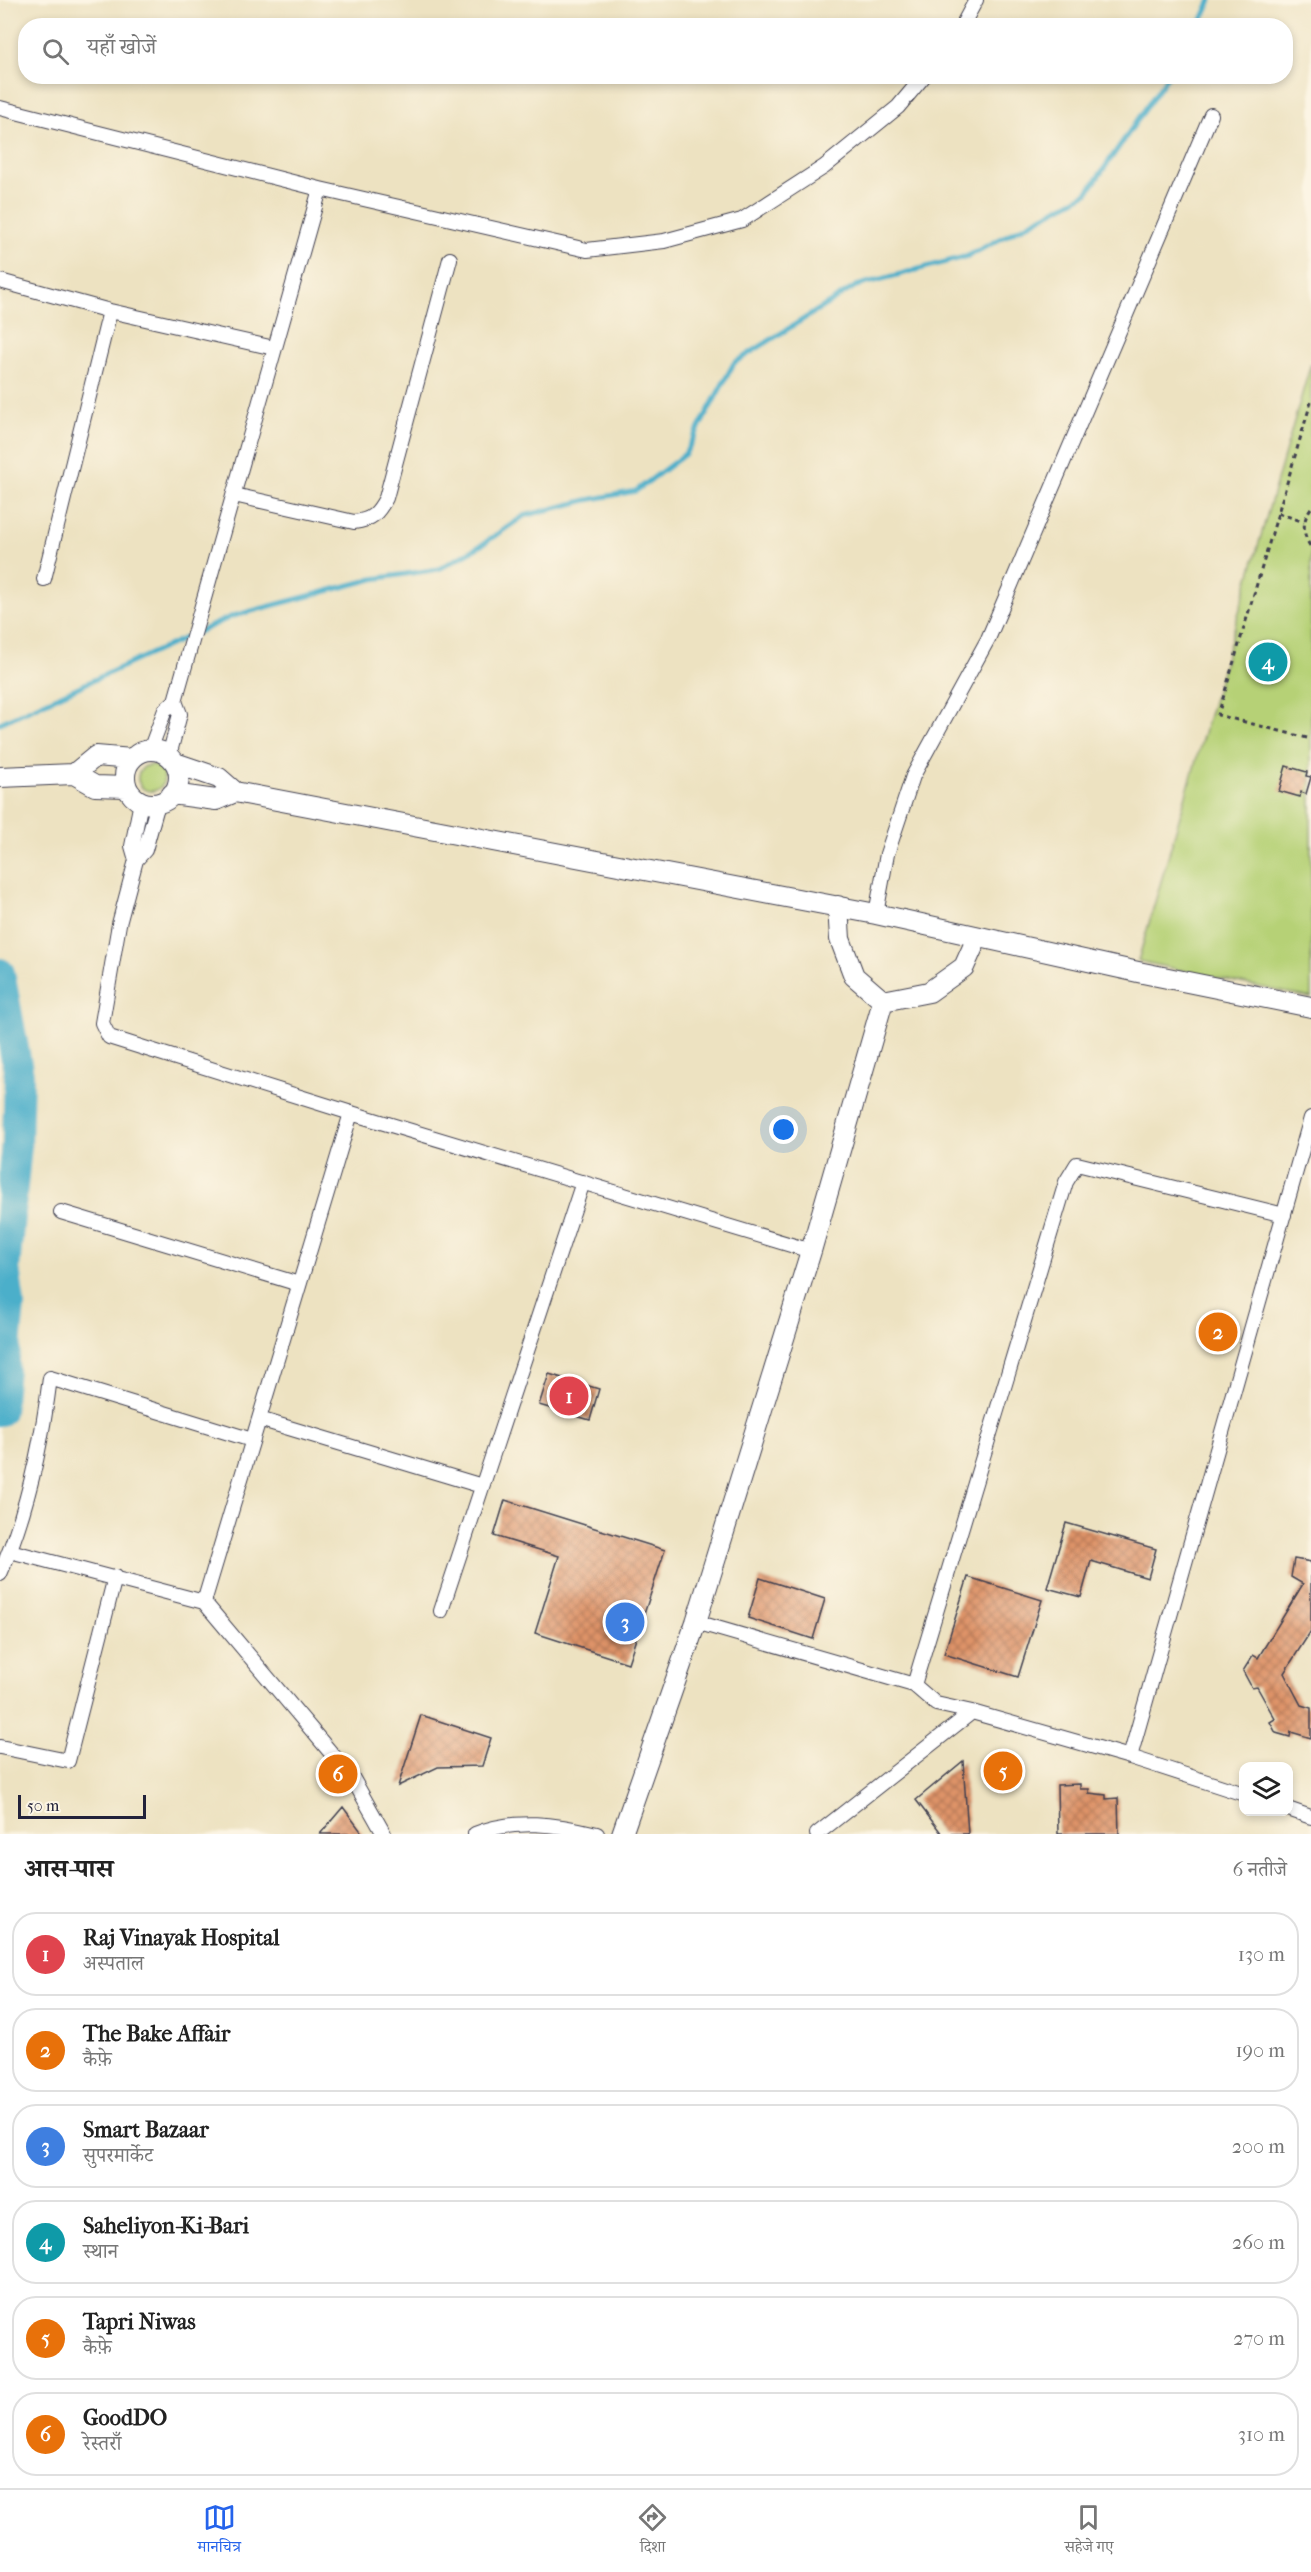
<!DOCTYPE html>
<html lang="hi">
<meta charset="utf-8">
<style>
:root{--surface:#fff;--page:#f6f6f6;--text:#222;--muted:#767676;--line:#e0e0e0;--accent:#2563eb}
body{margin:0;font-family:"IM FELL French Canon","Noto Serif Devanagari",serif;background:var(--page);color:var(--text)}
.controls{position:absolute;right:18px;bottom:18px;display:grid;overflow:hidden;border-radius:12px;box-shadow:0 3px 9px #0003}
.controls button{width:54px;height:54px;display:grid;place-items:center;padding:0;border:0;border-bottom:2px solid var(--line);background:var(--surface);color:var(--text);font:30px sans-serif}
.scale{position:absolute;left:18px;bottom:15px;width:128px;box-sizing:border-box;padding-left:6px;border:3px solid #22223b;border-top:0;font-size:16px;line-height:21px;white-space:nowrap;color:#22223b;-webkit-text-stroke:4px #fcf5e5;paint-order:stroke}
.you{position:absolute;left:784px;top:1130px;width:21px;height:21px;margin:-15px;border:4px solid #fff;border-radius:50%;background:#1a73e8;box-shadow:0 0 0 9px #1a73e833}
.badge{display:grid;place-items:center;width:39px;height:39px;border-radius:50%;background:var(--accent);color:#fff;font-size:20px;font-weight:700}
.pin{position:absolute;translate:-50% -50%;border:3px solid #fff;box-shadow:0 2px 6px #0006}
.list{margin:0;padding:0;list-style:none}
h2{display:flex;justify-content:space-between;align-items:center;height:78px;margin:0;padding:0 24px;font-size:26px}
h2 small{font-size:20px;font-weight:400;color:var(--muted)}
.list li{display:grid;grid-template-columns:39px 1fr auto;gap:18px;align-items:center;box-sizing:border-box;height:84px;margin:0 12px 12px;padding:0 12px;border:2px solid var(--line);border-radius:24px}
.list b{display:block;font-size:22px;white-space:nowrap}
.list p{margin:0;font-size:20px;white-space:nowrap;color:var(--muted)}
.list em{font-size:20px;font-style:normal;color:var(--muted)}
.icon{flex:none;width:33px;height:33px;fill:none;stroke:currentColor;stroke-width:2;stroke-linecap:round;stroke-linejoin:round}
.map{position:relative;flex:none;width:1311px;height:1834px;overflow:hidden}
.search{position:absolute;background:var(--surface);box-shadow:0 3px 9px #0003;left:18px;right:18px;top:18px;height:66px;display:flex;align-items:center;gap:15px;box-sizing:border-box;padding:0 21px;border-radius:24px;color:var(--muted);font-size:22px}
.sheet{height:654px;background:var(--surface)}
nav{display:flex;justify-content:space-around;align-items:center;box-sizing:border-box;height:84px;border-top:2px solid var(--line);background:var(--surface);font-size:16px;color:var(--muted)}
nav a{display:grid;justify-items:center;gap:3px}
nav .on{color:var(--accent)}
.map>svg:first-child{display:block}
</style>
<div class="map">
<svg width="1311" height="1834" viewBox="0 0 1311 1834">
<defs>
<pattern id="building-cross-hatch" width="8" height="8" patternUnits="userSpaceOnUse" patternTransform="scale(1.5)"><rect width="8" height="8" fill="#de9367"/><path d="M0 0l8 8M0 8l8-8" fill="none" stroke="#b47856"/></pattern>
</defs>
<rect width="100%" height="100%" fill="#fcf5e5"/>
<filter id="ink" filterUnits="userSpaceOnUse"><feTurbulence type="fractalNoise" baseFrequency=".0167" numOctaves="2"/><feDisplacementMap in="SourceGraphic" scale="12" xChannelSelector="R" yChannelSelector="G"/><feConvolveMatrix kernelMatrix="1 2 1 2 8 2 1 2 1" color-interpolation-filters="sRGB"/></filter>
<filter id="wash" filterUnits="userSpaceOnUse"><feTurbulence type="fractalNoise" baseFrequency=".008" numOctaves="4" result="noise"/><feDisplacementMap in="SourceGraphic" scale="24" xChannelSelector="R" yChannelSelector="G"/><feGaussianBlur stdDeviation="1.35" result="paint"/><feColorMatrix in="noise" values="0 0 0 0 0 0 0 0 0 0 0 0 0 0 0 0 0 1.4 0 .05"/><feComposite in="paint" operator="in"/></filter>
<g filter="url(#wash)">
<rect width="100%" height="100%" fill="#ede2c1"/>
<path fill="#b6d176" stroke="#6c7a58" stroke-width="1.5" d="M1311,363v635l-173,-37z
M138 778a13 13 0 1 1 26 0a13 13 0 1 1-26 0Z"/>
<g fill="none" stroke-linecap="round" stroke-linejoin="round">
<path stroke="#4bafca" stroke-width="5" d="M1199,26l12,-26
M0,723l233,-107 140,-37 66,-10 41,-23 44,-30 63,-16 49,-9 49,-37 49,-91 122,-77 112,-30 119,-63 81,-117"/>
<path stroke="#4bafca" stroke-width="30" d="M0,973l19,102 -2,70 -12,123 5,36 -10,107"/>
</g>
<g id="blocks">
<path fill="url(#building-cross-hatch)" d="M1286,766l21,6 -1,4 5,1 -5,17 -5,-2 -1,5 -21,-6z
M549,1374l50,15 -9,31 -51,-15z
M505,1500l160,50 -37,113 -93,-30 24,-77 -65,-20z
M1066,1523l90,26 -8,29 -57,-17 -10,36 -34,-9z
M1294,1559l17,3v69l-27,42 17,32 10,3v30l-20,-6 -1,5 -14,-4 -6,-11 5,-3 -18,-32 -5,1 -9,-17 10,-16 5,3 45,-74 -12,-7z
M968,1577l74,23 -24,77 -74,-23z
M760,1578l65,21 -12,40 -65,-21z
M421,1715l70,23 -9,28 -44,1 -40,19z
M963,1761l5,73h-26l-26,-34z
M1080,1784v5h9v4l17,2v4l12,-1 1,36h-61l-1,-49z
M343,1807l20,27h-43z"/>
</g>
</g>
<g filter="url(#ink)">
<use href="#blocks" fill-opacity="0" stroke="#403f4f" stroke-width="1.5"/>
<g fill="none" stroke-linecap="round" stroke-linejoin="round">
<g stroke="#403f4f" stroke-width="16">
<path id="street" d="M962,26l14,-26
M0,108l320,81 267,61 77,-9 78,-21 82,-53 74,-60 26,-31
M0,281l110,30 164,37
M234,495l120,27c18,-2 24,-9 32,-24l64,-239
M44,579l66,-268
M150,750l15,-40 10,-9 145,-512
M169,756l11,-42 -5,-13
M158,803l-13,47 -9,10 -17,64 -17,99 7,14 242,76 460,138
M136,860l-4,-14 9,-44
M876,914l11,-60 26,-78 75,-137 223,-524
M351,1113l-147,489 149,177 31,55
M61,1212l238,72
M259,1419l223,67
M10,1551l194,51
M0,1574c26,-59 42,-132 50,-196l202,62
M441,1611l142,-429
M696,1622l218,63 22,19 36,8
M914,1685l152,-503 11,-18 207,51
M0,1747l68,14 47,-184
M1130,1757l181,-639
M1288,1809l23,8
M475,1834c41,-16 81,-10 122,0
M817,1834l155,-122 158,45 114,37"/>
</g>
<g stroke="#403f4f" stroke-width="22">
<path id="secondary" d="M125 777a27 27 0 1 1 54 0a27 27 0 1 1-54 0Z
M175,763l44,15 16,14 641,122 262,58 173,35
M74,774l22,-18 36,3
M0,777l74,-3 21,12 31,1
M172,794l44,6 19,-8
M838,906l2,33 14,37 29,25 46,-9 35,-25 13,-29
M622,1834l74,-212 115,-371 72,-250"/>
</g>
<path stroke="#403f4f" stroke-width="3" stroke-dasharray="4.5 4.5" stroke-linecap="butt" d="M1311,402l-93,313 93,24
M1311,508c-9,12 -9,27 0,39
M1278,513l26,9"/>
<use href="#street" stroke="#fff" stroke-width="14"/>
<use href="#secondary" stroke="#fff" stroke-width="20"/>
</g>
</g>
</svg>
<div class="controls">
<button><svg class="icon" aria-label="layers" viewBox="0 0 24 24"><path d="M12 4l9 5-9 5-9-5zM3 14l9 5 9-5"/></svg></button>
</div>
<div class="scale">50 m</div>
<div class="you"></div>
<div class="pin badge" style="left:569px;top:1396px;background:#e0444e">1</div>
<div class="pin badge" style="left:1218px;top:1332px;background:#e8710a">2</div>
<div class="pin badge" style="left:625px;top:1622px;background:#3f7fe0">3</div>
<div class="pin badge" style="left:1268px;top:662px;background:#0f9aa8">4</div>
<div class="pin badge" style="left:1003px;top:1771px;background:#e8710a">5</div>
<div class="pin badge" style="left:338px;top:1774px;background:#e8710a">6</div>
<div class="search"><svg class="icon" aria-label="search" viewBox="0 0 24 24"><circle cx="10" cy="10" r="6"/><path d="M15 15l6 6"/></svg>यहाँ खोजें</div>
</div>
<section class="sheet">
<h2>आस-पास<small>6 नतीजे</small></h2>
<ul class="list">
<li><span class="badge" style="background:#e0444e">1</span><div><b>Raj Vinayak Hospital</b><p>अस्पताल</p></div><em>130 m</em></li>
<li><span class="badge" style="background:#e8710a">2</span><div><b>The Bake Affair</b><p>कैफ़े</p></div><em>190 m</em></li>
<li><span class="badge" style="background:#3f7fe0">3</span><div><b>Smart Bazaar</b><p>सुपरमार्केट</p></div><em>200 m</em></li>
<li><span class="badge" style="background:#0f9aa8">4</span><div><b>Saheliyon-Ki-Bari</b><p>स्थान</p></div><em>260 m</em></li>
<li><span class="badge" style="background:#e8710a">5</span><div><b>Tapri Niwas</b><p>कैफ़े</p></div><em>270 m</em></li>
<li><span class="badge" style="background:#e8710a">6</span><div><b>GoodDO</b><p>रेस्तराँ</p></div><em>310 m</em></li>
</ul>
</section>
<nav>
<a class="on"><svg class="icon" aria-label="map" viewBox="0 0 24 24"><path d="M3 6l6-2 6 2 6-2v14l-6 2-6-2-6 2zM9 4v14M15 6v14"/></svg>मानचित्र</a>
<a><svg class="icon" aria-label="directions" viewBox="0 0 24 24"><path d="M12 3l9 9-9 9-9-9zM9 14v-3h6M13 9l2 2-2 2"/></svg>दिशा</a>
<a><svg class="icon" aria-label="saved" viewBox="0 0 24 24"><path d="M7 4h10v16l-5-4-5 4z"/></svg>सहेजे गए</a>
</nav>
